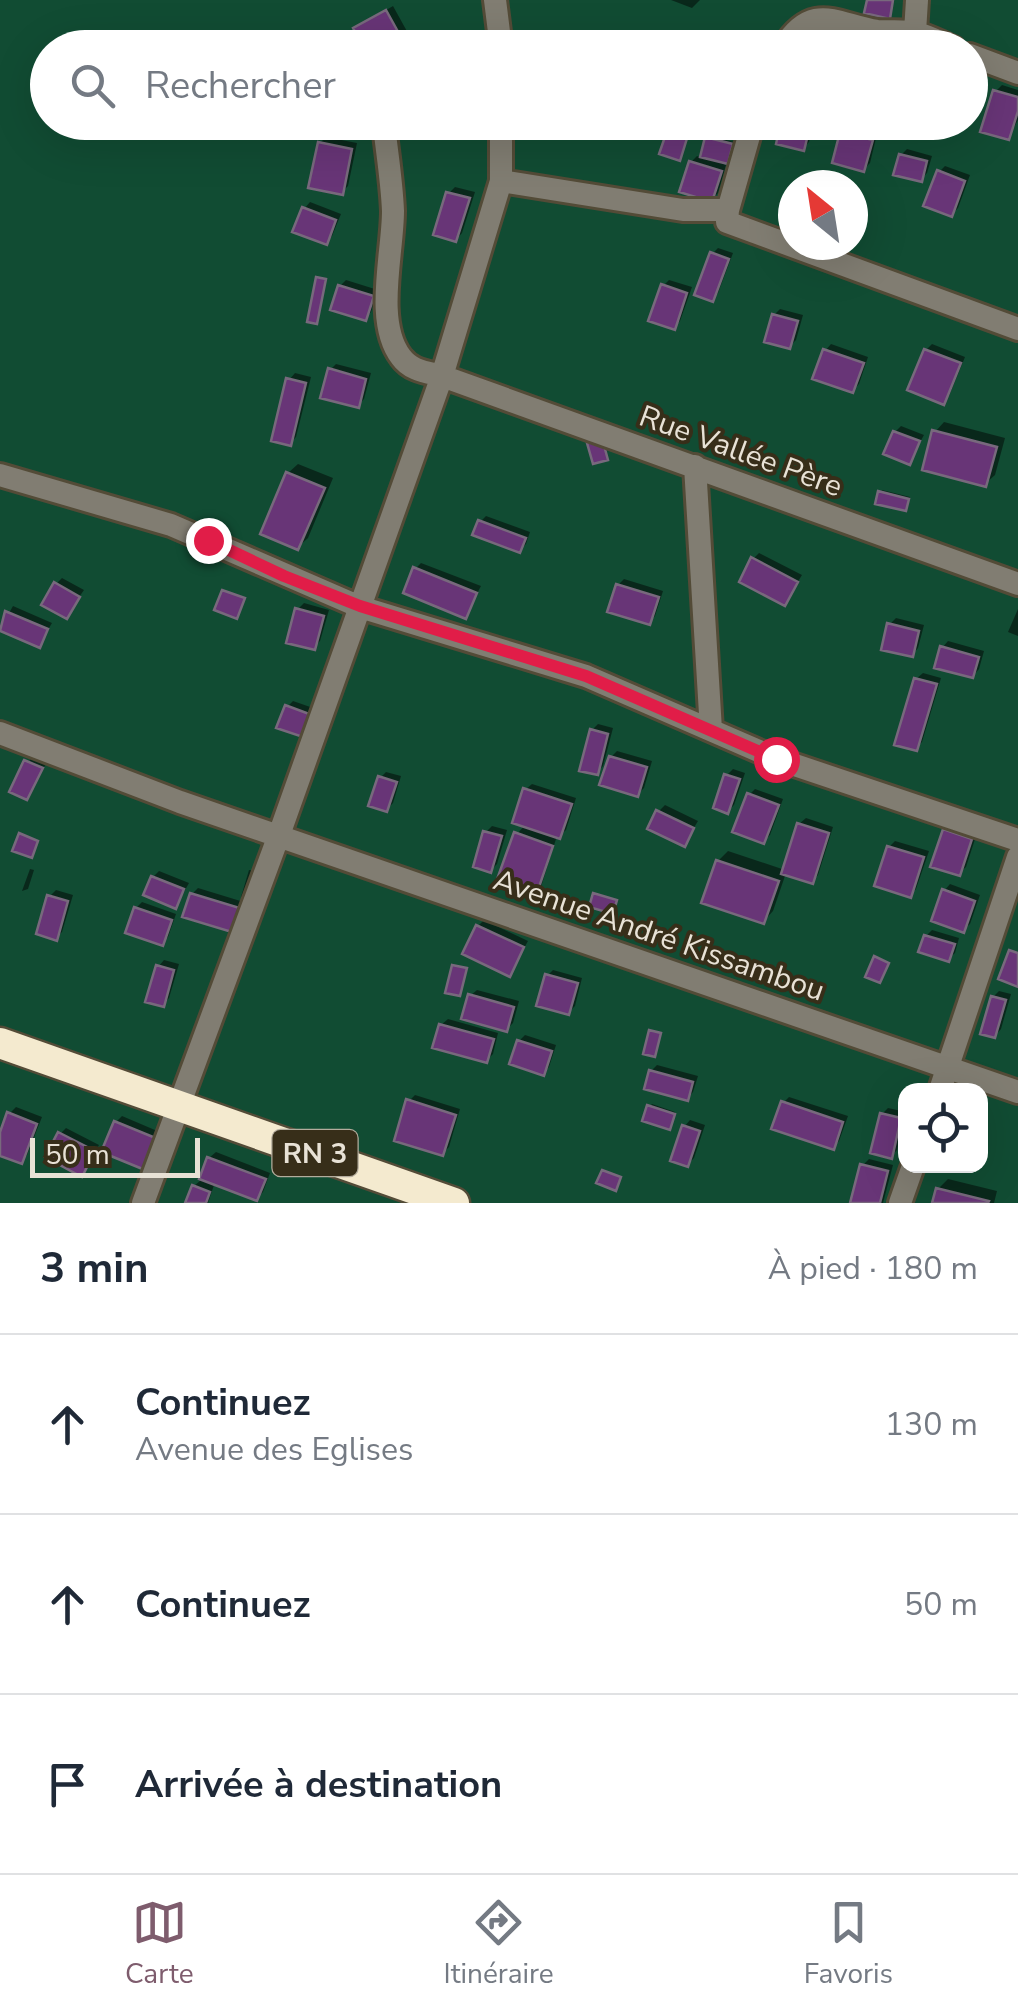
<!DOCTYPE html>
<html lang="fr">
<meta charset="utf-8">
<style>
:root{--surface:#fff;--page:#f2f2f3;--text:#1f2937;--muted:#747a83;--line:#e0e1e3;--accent:#7e5c6d}
body{margin:0;font-family:"Nunito Sans",sans-serif;background:var(--page);color:var(--text)}
.controls{position:absolute;right:30px;bottom:30px;display:grid;overflow:hidden;border-radius:20px;box-shadow:0 10px 40px #0002}
.controls button{width:90px;height:90px;display:grid;place-items:center;padding:0;border:0;border-bottom:2px solid var(--line);background:var(--surface);color:var(--text);font:50px sans-serif}
.compass{position:absolute;left:778px;top:170px;width:90px;height:90px;border-radius:50%;background:var(--surface);box-shadow:0 10px 40px #0002;rotate:330deg}
.scale{position:absolute;left:30px;bottom:25px;width:170px;box-sizing:border-box;padding-left:10px;border:5px solid #e8e2d6;border-top:0;font-size:28px;line-height:35px;white-space:nowrap;color:#e8e2d6;-webkit-text-stroke:8px #372e19;paint-order:stroke}
.stop{position:absolute;width:30px;height:30px;margin:-22px;border:8px solid #e11d48;border-radius:50%;background:#fff}
.stop.end{background:#e11d48;border-color:#fff;box-shadow:0 2px 10px #0008}
.list{margin:0;padding:0;list-style:none}
h2{display:flex;justify-content:space-between;align-items:center;height:130px;margin:0;padding:0 40px;font-size:42px}
h2 small{font-size:32px;font-weight:400;color:var(--muted)}
.list li{display:grid;grid-template-columns:65px 1fr auto;gap:30px;align-items:center;box-sizing:border-box;height:180px;padding:0 40px;border-top:2px solid var(--line)}
.list b{display:block;font-size:38px;white-space:nowrap}
.list p{margin:0;font-size:32px;white-space:nowrap;color:var(--muted)}
.list em{font-size:32px;font-style:normal;color:var(--muted)}
.icon{flex:none;width:55px;height:55px;fill:none;stroke:currentColor;stroke-width:2;stroke-linecap:round;stroke-linejoin:round}
.map{position:relative;flex:none;width:1018px;height:1203px;overflow:hidden}
.search{position:absolute;background:var(--surface);box-shadow:0 10px 40px #0002;left:30px;right:30px;top:30px;height:110px;display:flex;align-items:center;gap:25px;box-sizing:border-box;padding:0 35px;border-radius:55px;color:var(--muted);font-size:38px}
.sheet{height:670px;background:var(--surface)}
nav{display:flex;justify-content:space-around;align-items:center;box-sizing:border-box;height:140px;border-top:2px solid var(--line);background:var(--surface);font-size:28px;color:var(--muted)}
nav a{display:grid;justify-items:center;gap:5px}
nav .on{color:var(--accent)}
.map>svg:first-child{display:block}
</style>
<div class="map">
<svg width="1018" height="1203" viewBox="0 0 1018 1203">
<rect width="100%" height="100%" fill="#372e19"/>
<path fill="#114c33" fill-rule="evenodd" d="M0,0h1018v1203h-1018zM48,48h922v74h-922zM793,185h60v60h-60zM906,1090h74v76h-74z"/>
<path fill="#0007" d="M671,0h29l-8,8z
M393,6l21,38 -3,4h-44l-11,-20z
M818,29l12,5 -4,14h-19z
M346,39l2,9h-32v-1z
M1002,85l16,5v30l-10,18 -12,-47z
M711,122h24l-5,5z
M784,122h30l-5,20 -6,6z
M848,127l29,7 -7,29 -6,6 -22,-36z
M710,136l24,6 -4,17 -6,6h2l-8,28 -6,6 -21,-37 6,-6 5,2z
M326,137l31,6 -9,43 -6,6 -22,-49z
M907,149l25,7 -5,17 -6,6 -20,-24z
M945,166l25,9 -12,33 -6,6 -13,-42z
M455,187l20,5 -13,41 -6,7 -7,-47z
M310,202l31,12 -9,22 -6,6 -22,-33z
M718,248l15,5 -15,40 -6,6v-45z
M346,280l32,10 -7,22 -6,6 -25,-32z
M669,280l23,7 -12,34 -6,6 -11,-41z
M780,309l23,6 -7,25 -6,6 -16,-31z
M831,344l37,13 -9,27 -6,6 -28,-39z
M932,344l33,13 -16,39 -6,6 -17,-52z
M336,364l35,9 -7,26 -6,6 -28,-35z
M295,373l16,4 -15,60 -6,6 -1,-63z
M944,422l61,16 -10,37 -10,9 -50,-52z
M901,426l23,9 -15,27 -14,-30z
M298,464l35,14 -25,60 -10,9 -10,-74z
M882,490l28,7 -2,9 -3,2 -25,-15z
M486,516l44,16 -4,12 -6,6 -40,-28z
M759,553l43,22 -17,28 -32,-44z
M421,563l60,23 -16,30 -50,-47z
M62,578l22,12 -18,26 -10,-32z
M624,579l39,12 -8,25 -6,6 -31,-37z
M304,603l25,7 -9,31 -6,6 -16,-38z
M13,606l39,17 -13,22 -39,-16z
M1018,609v27l-10,-4z
M896,618l28,7 -6,23 -6,7 -23,-30z
M948,641l36,10 -5,18 -6,7 -31,-28z
M923,673l18,5 -19,64 -6,6v-69z
M293,701l23,8 -14,26 -15,-28z
M598,724l15,4 -10,38 -6,6 -5,-42z
M617,751l35,10 -8,27 -6,6 -27,-37z
M33,755l14,7 -21,35 -14,-6z
M733,769l12,4 -11,32 -6,6 -1,-36z
M386,772l15,4 -8,27 -7,7 -6,-32z
M532,784l44,14 -10,32 -10,9 -16,51 -6,6 -17,-62 8,-9v-35z
M755,789l28,10 -13,36 -6,6 -15,-46z
M665,805l33,16 -14,23 -25,-33z
M806,818l27,9 -15,48 -6,6 -26,-8 -13,38 -9,10 -46,-60 10,-10 57,19 14,-46z
M951,824l26,9 -11,34 -7,6 -14,-42z
M492,826l15,4 -10,34 -6,6 -5,-38z
M895,841l34,10 -13,38 -6,6 -21,-48z
M30,869l4,1 -6,19 -6,2z
M249,870l7,1 -8,27 -7,-1z
M159,871l30,12 -13,23 -23,-29z
M950,884l30,11 -10,29 -7,6 -19,-39z
M198,888l49,15 -6,21 -49,-30z
M56,890l17,5 -11,37 -6,6 -6,-42z
M142,902l34,12 -8,23 -6,6 -26,-35z
M484,920l44,21 -18,33 -32,-48z
M932,930l27,8 -4,15 -7,6 -22,-23z
M164,960l15,4 -10,34 -6,7 -5,-38z
M553,970l29,8 -7,28 -6,6 -22,-36z
M477,990l42,11 -6,22 -6,6 -37,-33z
M999,991l12,3 -10,35 -6,7 -2,-39z
M448,1019l50,14 -5,21 -6,6 -46,-35z
M525,1035l31,10 -7,22 -6,6 -24,-32z
M657,1065l41,11 -5,16 -6,7 -36,-28z
M415,1095l45,14 -11,38 -6,6 -34,-52z
M789,1097l59,19 -9,25 -6,6 -50,-44z
M652,1104l23,8 -4,13 -21,-18z
M16,1107l26,10 -15,38 -6,6 -21,-8v-14l10,-26z
M888,1108l18,4 -9,38 -6,6 -9,-42z
M122,1116l40,17 -12,28 -34,-39z
M690,1120l15,5 -11,33 -6,6 -4,-37z
M66,1128l33,17 -18,29 -21,-40z
M216,1152l54,21 -7,19 -6,6 -42,-16 -7,21h-20l6,-17 7,-6 8,-22z
M869,1159l24,6 -10,38h-30l10,-38z
M948,1179l49,12 -3,12h-60l4,-14z"/>
<path fill="#683577" stroke="#78697d" stroke-width="2.5" d="M867,0h26l-3,19 -26,-6z
M386,10l21,38h-43l-11,-20z
M993,90l25,7v14l-9,29 -29,-8z
M781,122h30l-7,29 -28,-7z
M668,128l20,7 -8,26 -21,-7z
M840,132l33,8 -9,32 -32,-9z
M705,137l28,7 -5,20 -28,-7z
M318,142l34,7 -9,46 -35,-7z
M899,154l28,7 -5,21 -29,-7z
M689,161l33,10 -10,31 -33,-10z
M937,170l28,11 -13,36 -29,-11z
M446,192l24,6 -14,44 -23,-7z
M302,207l34,13 -9,25 -35,-13z
M710,252l19,7 -16,43 -19,-7z
M316,277l10,2 -9,45 -10,-2z
M661,284l26,9 -12,37 -27,-9z
M338,285l36,11 -8,25 -36,-11z
M772,314l26,7 -8,28 -26,-7z
M823,349l41,14 -11,30 -41,-14z
M924,349l37,14 -17,42 -37,-15z
M328,368l38,11 -7,29 -39,-10z
M286,378l20,5 -15,63 -20,-5z
M932,430l65,17 -11,40 -64,-17z
M893,431l27,10 -10,24 -27,-11z
M602,438l6,22 -15,4 -6,-21z
M286,472l39,16 -27,62 -38,-16z
M878,491l31,8 -3,12 -31,-7z
M478,520l48,18 -6,15 -48,-18z
M751,557l47,25 -13,24 -46,-24z
M413,567l64,26 -11,26 -63,-26z
M54,582l26,15 -13,22 -26,-14z
M616,584l43,13 -9,28 -43,-13z
M222,590l23,8 -8,21 -23,-9z
M295,608l29,8 -9,34 -29,-7z
M5,611l43,18 -8,19 -40,-17z
M887,623l32,8 -6,26 -32,-7z
M940,646l39,11 -6,21 -39,-10z
M914,678l23,6 -20,67 -23,-6z
M285,705l27,10 -9,22 -27,-9z
M590,729l18,5 -10,41 -19,-4z
M609,756l38,11 -9,30 -39,-12z
M24,760l19,8 -16,32 -18,-8z
M724,774l16,5 -12,35 -15,-6z
M378,776l19,6 -10,30 -19,-6z
M523,788l49,16 -12,35 -48,-16z
M747,793l32,12 -15,39 -32,-12z
M656,810l38,18 -9,19 -38,-18z
M797,823l32,10 -16,51 -32,-10z
M943,829l29,10 -12,37 -30,-9z
M483,831l19,5 -11,37 -18,-6z
M514,832l39,14 -18,53 -40,-14z
M19,833l19,8 -6,17 -20,-7z
M887,846l37,11 -13,41 -37,-12z
M716,860l63,21 -15,43 -63,-21z
M151,876l33,13 -8,20 -33,-14z
M942,889l33,12 -11,32 -33,-12z
M190,893l53,16 -8,24 -53,-16z
M593,893l24,7 -4,14 -24,-7z
M47,895l21,6 -11,40 -21,-7z
M134,907l38,13 -9,26 -38,-13z
M476,925l48,22 -14,30 -48,-23z
M924,935l31,9 -6,18 -31,-10z
M1009,950l9,3v34l-20,-8z
M874,956l15,7 -9,20 -15,-6z
M156,965l18,5 -10,37 -19,-5z
M452,965l15,3 -7,28 -15,-3z
M545,974l33,9 -9,32 -33,-9z
M468,994l46,13 -7,25 -46,-13z
M991,996l15,4 -11,38 -15,-4z
M439,1024l55,15 -7,24 -55,-15z
M649,1030l12,3 -6,24 -12,-3z
M517,1040l35,11 -8,25 -35,-12z
M649,1070l44,12 -5,19 -44,-12z
M406,1099l50,16 -13,41 -49,-15z
M781,1101l62,21 -9,28 -63,-21z
M647,1105l28,9 -5,16 -28,-9z
M7,1112l30,12 -15,40 -22,-8v-24z
M880,1113l21,5 -9,41 -22,-6z
M114,1121l44,18 -13,31 -44,-18z
M682,1125l18,6 -12,36 -18,-6z
M58,1132l37,19 -13,26 -37,-20z
M207,1157l59,22 -9,22 -58,-22z
M860,1164l28,7 -8,32h-30z
M602,1170l19,7 -5,14 -20,-8z
M192,1185l18,7 -4,11h-21z
M936,1188l53,13 -1,2h-56z"/>
<g fill="none" stroke-linecap="round" stroke-linejoin="round">
<g stroke="#534b37" stroke-width="28">
<path id="minor" d="M495,0l6,48
M915,32l2,-32
M783,48c30,-48 54,-23 94,-17 13,1 27,-1 39,2 13,3 25,10 37,15
M970,55l48,18
M385,134c3,25 7,51 8,77 0,42 -19,111 8,146 10,14 26,15 41,19l576,208
M501,181l182,29h45l-1,12 291,107
M728,210l25,-88
M695,466l16,264
M0,475l171,50 189,82 226,69 191,83 241,81
M0,733l180,69 838,290
M940,1090l78,-233
M143,1203l136,-368 163,-459 59,-195v-59
M900,1203l13,-37"/>
</g>
<g stroke="#534b37" stroke-width="35">
<path id="highway" d="M0,1043l454,160"/>
</g>
<use href="#minor" stroke="#817d72" stroke-width="22"/>
<use href="#highway" stroke="#f4eacf" stroke-width="30"/>
</g>
<g fill="none" stroke-linecap="round" stroke-linejoin="round">
<path stroke="#e11d48" stroke-width="12" d="M208,540l76,36 76,30 226,70 190,83"/>
</g>
<g text-anchor="middle" stroke-width="8" stroke-linejoin="round" paint-order="stroke">
<rect fill="#372e19" stroke="#b3ac9d" stroke-width="2.5" x="272.5" y="1130" width="85" height="46" rx="8"/>
<g font-size="28" font-weight="bold" fill="#e8e2d6">
<text x="315" y="1163">RN 3</text>
</g>
<g font-size="30" fill="#e8e2d6" stroke="#372e19">
<text transform="translate(741 451) rotate(20)" y="10">Rue Vallée Père</text>
<text transform="translate(659 935) rotate(19)" y="10">Avenue André Kissambou</text>
</g>
</g>
</svg>
<div class="controls">
<button><svg class="icon" aria-label="locate" viewBox="0 0 24 24"><circle cx="12" cy="12" r="6"/><path d="M12 2v4M12 18v4M2 12h4M18 12h4"/></svg></button>
</div>
<svg class="compass" viewBox="-18 -18 36 36"><path d="M0-13l5 13h-10z" fill="#e53935"/><path d="M0 13l5-13h-10z" fill="#747a83"/></svg>
<div class="scale">50 m</div>
<div class="stop" style="left:776px;top:759px"></div>
<div class="stop end" style="left:208px;top:540px"></div>
<div class="search"><svg class="icon" aria-label="search" viewBox="0 0 24 24"><circle cx="10" cy="10" r="6"/><path d="M15 15l6 6"/></svg>Rechercher</div>
</div>
<section class="sheet">
<h2>3 min<small>À pied · 180 m</small></h2>
<ul class="list">
<li><svg class="icon" aria-label="ahead" viewBox="0 0 24 24"><path d="M12 20V5M6 11l6-6 6 6"/></svg><div><b>Continuez</b><p>Avenue des Eglises</p></div><em>130 m</em></li>
<li><svg class="icon" aria-label="ahead" viewBox="0 0 24 24"><path d="M12 20V5M6 11l6-6 6 6"/></svg><div><b>Continuez</b></div><em>50 m</em></li>
<li><svg class="icon" aria-label="arrive" viewBox="0 0 24 24"><path d="M6 21V4h12l-3 4 3 4H6"/></svg><div><b>Arrivée à destination</b></div></li>
</ul>
</section>
<nav>
<a class="on"><svg class="icon" aria-label="map" viewBox="0 0 24 24"><path d="M3 6l6-2 6 2 6-2v14l-6 2-6-2-6 2zM9 4v14M15 6v14"/></svg>Carte</a>
<a><svg class="icon" aria-label="directions" viewBox="0 0 24 24"><path d="M12 3l9 9-9 9-9-9zM9 14v-3h6M13 9l2 2-2 2"/></svg>Itinéraire</a>
<a><svg class="icon" aria-label="saved" viewBox="0 0 24 24"><path d="M7 4h10v16l-5-4-5 4z"/></svg>Favoris</a>
</nav>
